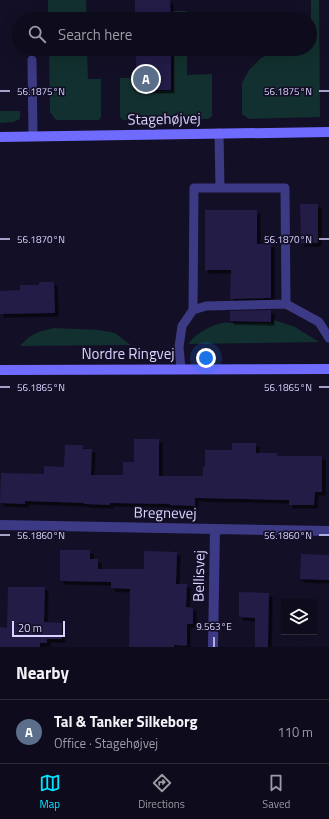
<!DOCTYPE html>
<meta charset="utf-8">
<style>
:root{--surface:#0e0b1c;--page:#1c1929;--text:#f1f3f6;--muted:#9b9ba3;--line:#2e2b3b;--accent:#00e5ff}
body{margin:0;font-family:"Titillium Web",sans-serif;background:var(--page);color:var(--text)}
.controls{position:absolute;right:12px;bottom:12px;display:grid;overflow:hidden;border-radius:0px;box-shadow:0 4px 16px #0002}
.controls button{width:36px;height:36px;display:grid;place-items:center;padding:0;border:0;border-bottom:1px solid var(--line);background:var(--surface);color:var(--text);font:20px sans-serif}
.scale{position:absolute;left:12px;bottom:10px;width:53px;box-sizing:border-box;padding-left:4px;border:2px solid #d9d4ff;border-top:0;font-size:11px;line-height:14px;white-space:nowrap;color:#d9d4ff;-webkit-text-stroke:3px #130f26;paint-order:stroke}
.you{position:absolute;left:206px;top:358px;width:14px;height:14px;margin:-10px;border:3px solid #fff;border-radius:50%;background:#1a73e8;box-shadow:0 0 0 6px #1a73e833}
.badge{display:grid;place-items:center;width:26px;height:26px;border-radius:50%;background:var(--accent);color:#fff;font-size:13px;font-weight:700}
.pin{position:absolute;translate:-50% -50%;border:2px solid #fff;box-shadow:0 1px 4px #0006}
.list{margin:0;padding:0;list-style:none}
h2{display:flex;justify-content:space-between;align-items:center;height:52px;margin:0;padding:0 16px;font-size:17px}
h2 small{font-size:13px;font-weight:400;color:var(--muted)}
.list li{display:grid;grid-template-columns:26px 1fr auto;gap:12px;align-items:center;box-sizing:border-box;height:64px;padding:0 16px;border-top:1px solid var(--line)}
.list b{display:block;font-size:15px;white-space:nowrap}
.list p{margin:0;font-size:13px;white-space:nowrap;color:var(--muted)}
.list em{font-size:13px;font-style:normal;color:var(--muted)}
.icon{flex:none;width:22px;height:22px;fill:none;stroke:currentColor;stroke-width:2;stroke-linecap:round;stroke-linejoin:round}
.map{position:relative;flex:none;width:329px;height:647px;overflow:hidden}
.search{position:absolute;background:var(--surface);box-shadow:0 4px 16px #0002;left:12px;right:12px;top:12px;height:44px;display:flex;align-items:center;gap:10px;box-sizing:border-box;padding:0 14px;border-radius:22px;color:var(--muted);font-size:15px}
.sheet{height:116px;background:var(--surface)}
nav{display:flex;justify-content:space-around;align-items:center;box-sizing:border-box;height:56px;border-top:1px solid var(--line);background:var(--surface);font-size:11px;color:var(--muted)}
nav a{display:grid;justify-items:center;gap:2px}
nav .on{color:var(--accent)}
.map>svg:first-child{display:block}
</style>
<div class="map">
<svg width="329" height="647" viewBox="0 0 329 647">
<defs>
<filter id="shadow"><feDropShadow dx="3.5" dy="3.5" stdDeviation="0" flood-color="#0009"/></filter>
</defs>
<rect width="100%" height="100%" fill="#130f26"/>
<path fill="#12302f" d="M48,0h38l1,19h-39z
M311,0h8l1,117 -71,2 -7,-5v-31l7,-13 12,-12 12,-6 38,-4z
M173,11h14v8h-14z
M49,49h38l1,30h13v38l-2,3h-43l-6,-8z
M173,49h14v26l25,-1v42l-4,3 -85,1 -3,-3v-39h14v13h39z
M0,111h20v8l-7,3 -13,1z
M274,320l21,7 24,15 -130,2c3,-9 31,-24 40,-21h44z
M54,328l45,2 16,3 16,12 -111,1c12,-13 17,-14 34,-18z"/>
<path fill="#241b47" filter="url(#shadow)" d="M135,0h35l1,19h-36z
M136,49h35v41h-35z
M300,204h18v39h-17z
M205,210h52v34h14v54l-41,1 1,-29h-26z
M39,282h15l1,31 -55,1v-23l20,-1v-5h19z
M271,310v12l-41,-1v-10z
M134,439h25v37h44v-9h2v-17h27v-7h24v10h21v3h45v36h-7l-1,13h-25v-5l-94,-2v8l-25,-1v-1l-60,-1v2l-26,-1v-1l-59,-2v3l-25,-1 1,-30 43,1v-8l20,1 1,-22h18v4h9l-1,26h32v-13h11z
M60,550h30v9h8v10h46v-18l33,1 -1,32h11l-1,23 7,1v16h-6v22l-13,-1v2h-45l1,-58 -19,-1v-6l-51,-1z
M301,554l28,1v25l-29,-1z
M8,587h37l-1,35 18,1v16h-15v4h-7v4h-40v-20l7,1z
M239,592l30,1 -1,54h-13v-29l-16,-1z"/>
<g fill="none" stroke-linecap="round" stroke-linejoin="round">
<path stroke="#3d3a85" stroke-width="9" d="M32,60l1,76
M219,133l1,55h65l1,116
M193,310l1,-122h26
M181,369l-2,-22 3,-21 11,-16 13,-4 80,-2 33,18 10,16"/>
<path stroke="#3d3a85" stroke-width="10" d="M0,525l329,6
M213,647l2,-118"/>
<path stroke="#6f6bff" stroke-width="10" d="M0,137l329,-5
M0,370l329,-1"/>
</g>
<path fill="none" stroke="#d9d4ff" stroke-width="1.5" d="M0,91h10M319,91h10M0,239h10M319,239h10M0,387h10M319,387h10M0,535h10M319,535h10M214,637v10"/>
<g text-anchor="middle" stroke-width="3.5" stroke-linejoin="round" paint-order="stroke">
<g font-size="15" fill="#d9d4ff" stroke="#130f26">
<text transform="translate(164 119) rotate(-1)" y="5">Stagehøjvej</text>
<text x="128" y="359">Nordre Ringvej</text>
<text transform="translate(165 513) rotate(1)" y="5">Bregnevej</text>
<text transform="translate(199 576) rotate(-89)" y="5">Bellisvej</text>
</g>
</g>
<g font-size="10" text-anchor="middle" fill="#d9d4ff" stroke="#130f26" stroke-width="3.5" stroke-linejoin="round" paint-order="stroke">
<text x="41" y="95">56.1875°N</text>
<text x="288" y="95">56.1875°N</text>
<text x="41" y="243">56.1870°N</text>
<text x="288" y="243">56.1870°N</text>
<text x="41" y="391">56.1865°N</text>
<text x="288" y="391">56.1865°N</text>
<text x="41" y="539">56.1860°N</text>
<text x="288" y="539">56.1860°N</text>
<text x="214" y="630">9.563°E</text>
</g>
</svg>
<div class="controls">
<button><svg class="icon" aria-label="layers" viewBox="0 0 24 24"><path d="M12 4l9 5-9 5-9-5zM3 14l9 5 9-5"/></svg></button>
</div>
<div class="scale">20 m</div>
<div class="you"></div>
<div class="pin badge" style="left:146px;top:79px;background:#5c6f8a">A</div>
<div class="search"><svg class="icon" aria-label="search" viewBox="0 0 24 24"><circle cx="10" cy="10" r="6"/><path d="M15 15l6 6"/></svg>Search here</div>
</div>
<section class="sheet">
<h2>Nearby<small></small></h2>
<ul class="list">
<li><span class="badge" style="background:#5c6f8a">A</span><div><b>Tal &amp; Tanker Silkeborg</b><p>Office · Stagehøjvej</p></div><em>110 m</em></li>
</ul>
</section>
<nav>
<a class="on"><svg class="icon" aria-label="map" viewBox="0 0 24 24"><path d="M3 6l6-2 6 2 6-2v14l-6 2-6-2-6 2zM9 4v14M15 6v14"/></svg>Map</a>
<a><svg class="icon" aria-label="directions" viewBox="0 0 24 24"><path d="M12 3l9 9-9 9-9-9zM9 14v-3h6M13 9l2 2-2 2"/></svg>Directions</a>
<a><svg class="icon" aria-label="saved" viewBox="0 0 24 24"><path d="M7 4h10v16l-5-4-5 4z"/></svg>Saved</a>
</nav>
